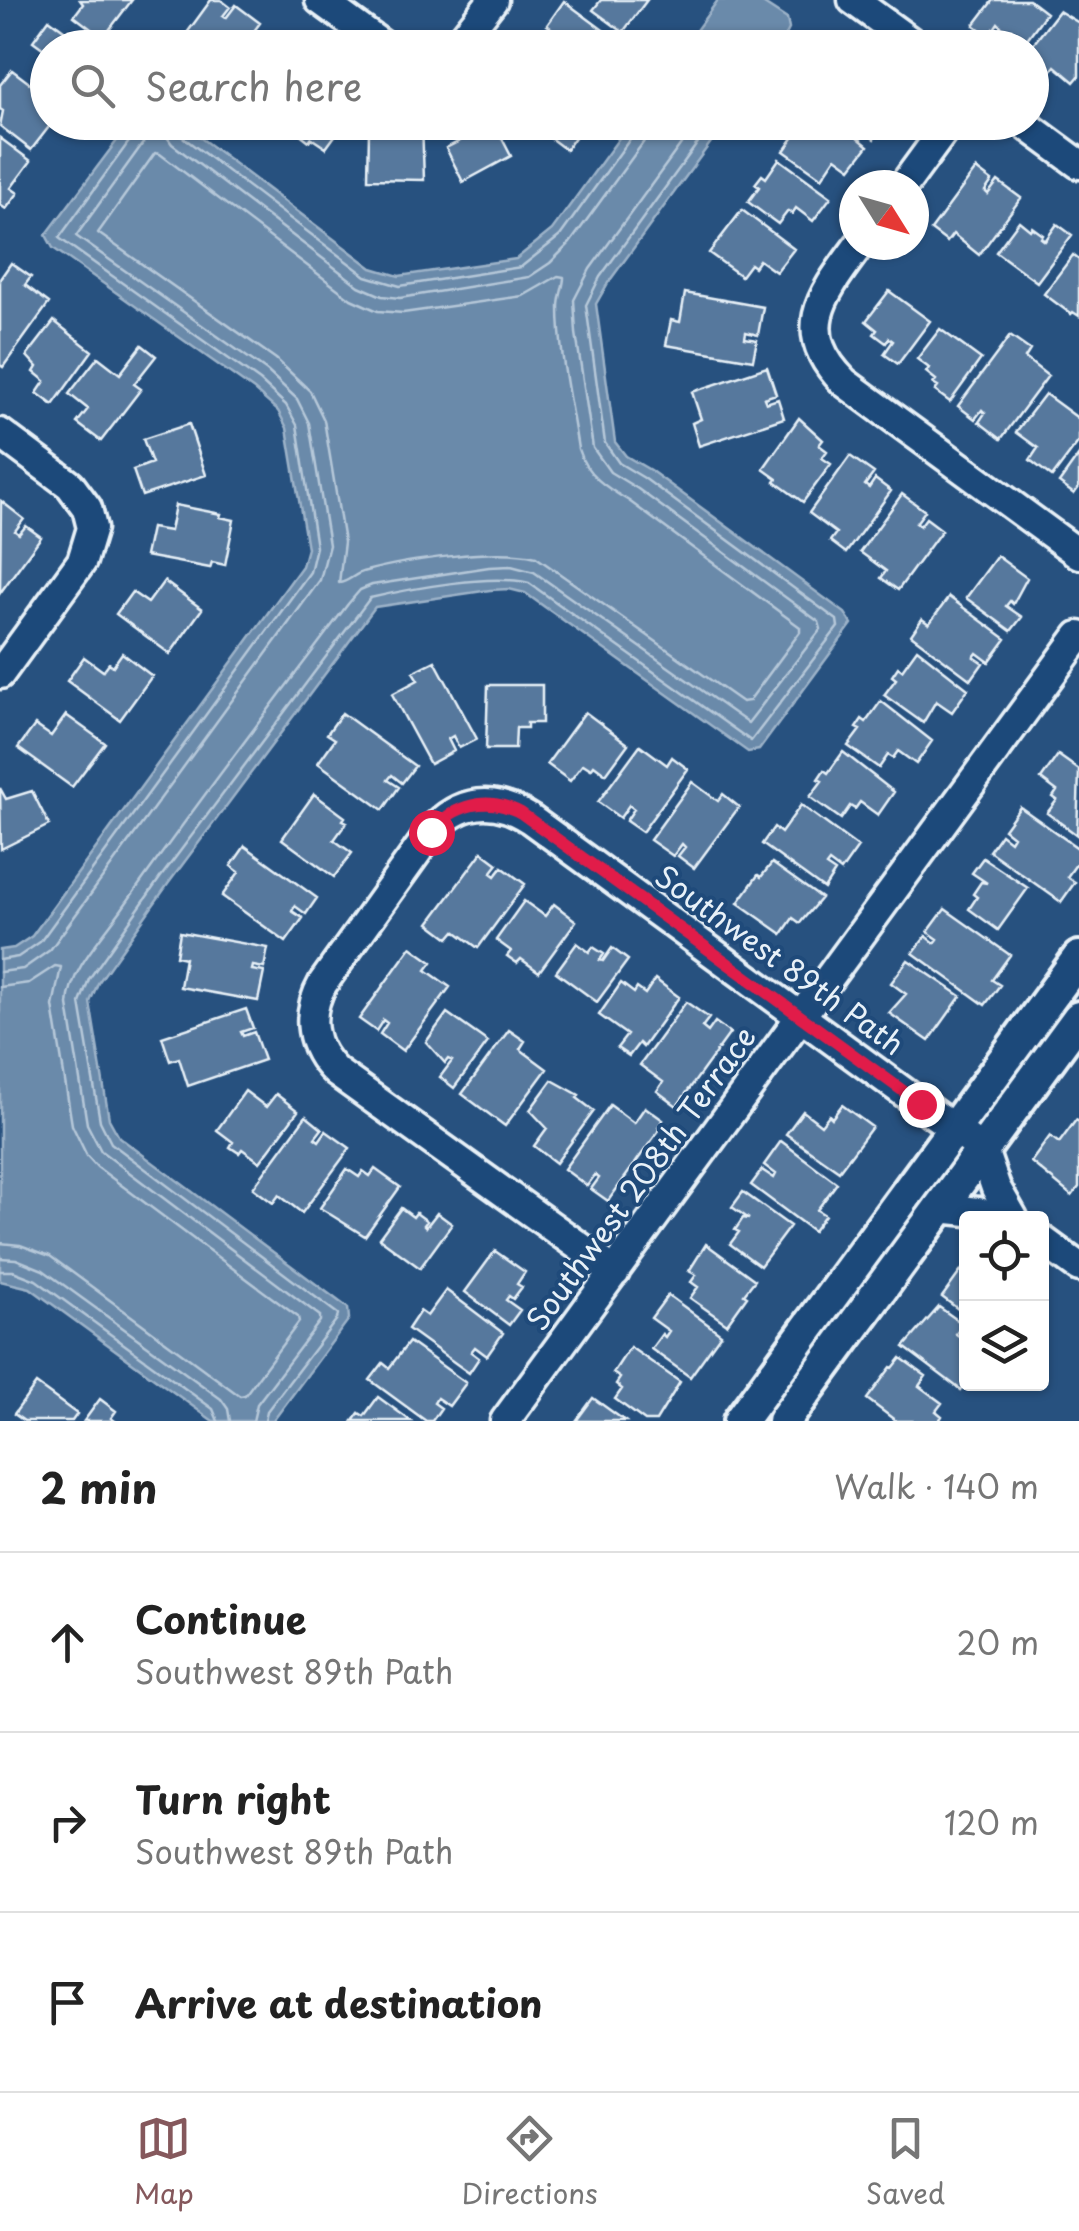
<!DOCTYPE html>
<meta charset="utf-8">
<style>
:root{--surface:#fff;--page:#f2f2f2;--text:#222;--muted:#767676;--line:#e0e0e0;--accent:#85585c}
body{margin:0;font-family:"Playpen Sans",sans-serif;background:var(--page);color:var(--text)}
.controls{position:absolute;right:30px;bottom:30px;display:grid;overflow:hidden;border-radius:10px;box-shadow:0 2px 8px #0004}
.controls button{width:90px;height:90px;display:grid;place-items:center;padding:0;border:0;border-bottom:2px solid var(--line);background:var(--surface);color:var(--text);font:50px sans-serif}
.compass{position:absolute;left:839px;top:170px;width:90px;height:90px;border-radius:50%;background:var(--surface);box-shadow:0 2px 8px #0004;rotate:127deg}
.stop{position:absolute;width:30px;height:30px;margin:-22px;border:8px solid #e11d48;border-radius:50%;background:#fff}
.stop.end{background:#e11d48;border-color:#fff;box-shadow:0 2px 10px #0008}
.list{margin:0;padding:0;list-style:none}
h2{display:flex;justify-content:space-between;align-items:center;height:130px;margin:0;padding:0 40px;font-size:42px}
h2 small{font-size:32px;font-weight:400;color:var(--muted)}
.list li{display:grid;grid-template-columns:65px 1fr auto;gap:30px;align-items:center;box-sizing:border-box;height:180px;padding:0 40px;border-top:2px solid var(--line)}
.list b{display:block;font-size:38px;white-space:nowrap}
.list p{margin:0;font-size:32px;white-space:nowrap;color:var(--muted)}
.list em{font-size:32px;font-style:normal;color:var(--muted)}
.icon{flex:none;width:55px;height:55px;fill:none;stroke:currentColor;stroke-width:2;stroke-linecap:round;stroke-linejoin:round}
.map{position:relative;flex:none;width:1079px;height:1421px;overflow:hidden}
.search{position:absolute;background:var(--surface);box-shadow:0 2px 8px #0004;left:30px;right:30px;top:30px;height:110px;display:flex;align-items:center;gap:25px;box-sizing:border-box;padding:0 35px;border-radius:55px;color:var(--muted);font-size:38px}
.sheet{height:670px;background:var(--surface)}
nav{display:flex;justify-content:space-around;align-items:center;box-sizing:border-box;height:140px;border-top:2px solid var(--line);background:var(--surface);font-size:28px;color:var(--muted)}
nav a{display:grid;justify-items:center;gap:5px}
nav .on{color:var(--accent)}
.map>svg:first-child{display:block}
</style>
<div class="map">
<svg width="1079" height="1421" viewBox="0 0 1079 1421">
<rect width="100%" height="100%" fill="#27517f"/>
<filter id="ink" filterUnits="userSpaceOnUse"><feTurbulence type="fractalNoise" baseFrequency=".01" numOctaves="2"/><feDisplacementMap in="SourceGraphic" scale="20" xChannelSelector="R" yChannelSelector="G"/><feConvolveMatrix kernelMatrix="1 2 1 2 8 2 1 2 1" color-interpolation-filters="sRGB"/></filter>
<g filter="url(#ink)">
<path fill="#6b8aaa" stroke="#9db3c9" stroke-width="2.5" d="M718,0h40l29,19 2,10 -9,18h-96z
M131,122l50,1 191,145 27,8 117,-17 36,-29 78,-107h95l-117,160 -12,21 19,138 11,14 24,14 195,143 7,11 -93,126 -11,2 -223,-159 -16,-4 -19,1 -115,17 -207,277 -70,99 -8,19 19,117 10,18 229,171 1,11 -76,102h-60l-183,-133 -30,-7v-331l14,-2 18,-12 270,-370 5,-18 -20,-120 -9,-17 -24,-21 -201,-142 -7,-13z"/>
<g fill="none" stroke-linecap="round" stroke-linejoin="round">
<path stroke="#b6c8d9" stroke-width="2.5" d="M163,122l2,12 7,10 187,142 23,10 18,2 129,-21 21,-14 20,-20 75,-103 5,-18
M176,122l4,13 186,141 34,10 121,-19 39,-31 75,-104 2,-10
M155,153l5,1 191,145 27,12 25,2 120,-17 35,-20 6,1c0,9 -5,19 -5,30 0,47 12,95 19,142 8,26 29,39 51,52l171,126v5l-51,69 -7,1 -206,-145c-39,-10 -130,3 -170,14 -11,2 -17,11 -27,12l5,-41 -20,-122 -14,-29 -34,-32 -178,-126z
M0,960l18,-3 22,-15 270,-370 6,-25 -19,-122 -11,-20 -26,-24 -201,-143 77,-106 2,-10
M0,972l23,-3 27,-19 270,-370 9,-35 -20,-122 -12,-24 -30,-28 -191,-135 70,-97 5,-17
M0,987l29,-4 26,-17 6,1 -8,39 19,119 15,31 10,11 201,150 1,5 -54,73 -5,1 -190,-140 -30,-11 -20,-2
M0,1258l16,1 27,11 178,129 7,10 2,12
M0,1271h13l23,9 177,129 5,12
M253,1421l4,-17 63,-83v-5l-219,-165 -14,-27 -19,-119c1,-35 37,-71 56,-99 72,-102 149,-202 224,-302l12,-14 12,-5 117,-18 22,-1 23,6 214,151 73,-94 -2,-7 -181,-133 -28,-17 -17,-24 -17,-115 -2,-33 16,-31 107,-147
M265,1421l2,-10 70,-92 1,-5 -227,-171 -11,-22 -20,-118 9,-24 71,-101 210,-280c39,-9 121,-25 159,-15l222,158 87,-114 -1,-7 -193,-142 -25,-15 -14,-20 -19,-138 14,-28 113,-155"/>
</g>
<path fill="#57789d" stroke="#e8f1f8" stroke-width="2.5" d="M132,0l-29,38 -29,-22 9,-12 -3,-4z
M211,0h10l9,7 -7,9 3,2 10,-13 24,18 -19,25h-65z
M601,0h46l-24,32 -30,-22z
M993,0h36l17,13 -22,30 -11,-8 -3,4 -12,-9 3,-4 -3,-3 -9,13 -15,-11z
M564,1l54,40 -6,7 -50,-2 4,-6 -19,-15z
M1059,11l20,12v53l-5,6 -19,-16 -10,13 -13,-10 -1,-22z
M49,19l23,17 2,-2 18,14h-44v4l-15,-11z
M12,70l36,27v25l4,1 -21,27 -31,-24 3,-15 -3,-2v-24z
M285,122h60l-19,26 -15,-10 -2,3z
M394,122h28l2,58 -56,-1 1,-49h25z
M459,122l35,1 17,33 -48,26 -17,-34 14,-7 -2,-5 6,-3z
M529,122h44l7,8 -14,20z
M804,122h35l29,24 -17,22 -15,-11 -14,21 -38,-27z
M852,122h32l-10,17z
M0,138l31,23 -20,27 7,5 -12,16 -6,-4z
M779,159l52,38 -18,24 -17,-13 -4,6 -4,-3 -10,13 -30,-22 11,-15 -4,-3 7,-9 4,3z
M976,169l16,12 -7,10 3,3 10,-13 23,17 -42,57 -26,-21 -6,8 -16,-12z
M742,210l52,39 -18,23 -17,-12 -5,7 -4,-3 -9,12 -32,-23z
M1019,221l11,9 2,-3 11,8 -2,3 4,3 12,-17 15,11 -35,47 -41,-30z
M1073,255l6,5v56l-6,-4 -2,2 -27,-20z
M11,263l20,14 -6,8 24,18 -46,64 -3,-2v-86z
M889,291l41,30 -32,43 -14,-10 9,-13 -4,-3 -3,5 -12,-9 3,-4 -11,-9z
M685,293l78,14 -5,28 -12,-3 -1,6 12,2 -4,20 -87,-15 5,-25 9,2z
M54,321l38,30 -39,54 -16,-12 8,-12 -11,-9 3,-5 -10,-11z
M940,329l41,30 -31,43 -15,-11 3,-4 -5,-3 3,-4 -10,-8 3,-4 -12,-9z
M1010,336l20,14 -5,8 23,18 -47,63 -22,-17 6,-9 -3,-3 -7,9 -17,-13z
M142,345l14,11 -22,28 7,5 -40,52 -24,-18 11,-14 -19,-15 29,-37 22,17z
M767,367l9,27 -12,4 2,5 12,-4 6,19 -85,28 -7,-23 9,-4 -9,-27z
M1045,394l34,25v22l-27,36 -22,-17 8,-12 -22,-16z
M799,418l24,22 -4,5 8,6 -5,7 9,6 -28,38 -28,-20 2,-3 -14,-10z
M189,424l17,51 -64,21 -9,-26 19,-7 -9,-24z
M1079,455v32l-5,7 -15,-11z
M850,456l24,17 -9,12 4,3 6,-9 16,12 -45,62 -16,-12 6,-8 -27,-20z
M902,494l23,17 -9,12 4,3 6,-8 16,12 -44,60 -17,-12 5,-7 -26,-19z
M1,501l23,18 -9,12 4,3 7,-8 15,11 -41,56z
M175,505l46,9 -1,3 14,3 -9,45 -13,-3 -2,6 -65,-12 6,-28 19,3z
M997,556l30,22 -14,26 -3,-3 -4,5 16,11 -11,14 -45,-33z
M164,581l38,28 -32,45 -54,-40 16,-22 16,11z
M949,597l57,42 -17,23 -12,-9 -3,4 9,6 -12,17 -60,-45 11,-16 7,5z
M917,649l51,40 -16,23 -16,-11 -13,22 -39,-28 12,-16 -4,-3 6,-9 4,3z
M122,653l30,23 -32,44 -53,-39 17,-24 19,14 6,-8 4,3z
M435,661l42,78 -18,9 -6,-12 -5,3 6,12 -24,13 -38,-70 26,-14 -5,-8z
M488,685h54v38h-15v5h-11l-1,21h-29z
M881,701l51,40 -16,23 -18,-13 -5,7 -5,-3 -9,13 -31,-22 12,-16 -4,-2 6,-9 4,3z
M585,712l43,32 -22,30 -12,-9 -3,4 -8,-5 -13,17 -23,-17z
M342,713l73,53 -13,17 -10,-8 -4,5 11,7 -16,23 -65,-47 17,-24 -8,-5z
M66,715l39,28 -33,44 -54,-39 17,-23 16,11z
M640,745l27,20 5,-8 16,12 -46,63 -16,-11 8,-12 -5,-4 -9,13 -22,-16z
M843,752l51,40 -16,23 -18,-13 -5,7 -5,-3 -9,13 -31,-22 12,-16 -4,-2 6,-9 4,3z
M1058,755l21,15 -2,65 -30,-22 10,-13 -4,-3 4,-6 -16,-12z
M692,782l26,19 5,-7 16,13 -45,61 -16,-12 7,-9 -3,-3 -9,12 -23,-16z
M0,788l6,11 26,-8 17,34 -48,24z
M314,794l31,23 -2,3 4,2 -13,18 18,13 -18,24 -52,-38z
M801,805l57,42 -17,24 -12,-9 -3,4 9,6 -11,17 -62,-45 12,-17 7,6z
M1020,807l59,42v11l-12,17 8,5 -14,20 -72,-51 12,-17 9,7 3,-5 -9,-7z
M245,846l72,52 -11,16 -11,-8 -3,5 11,7 -17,24 -64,-46 17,-24 -8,-6z
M482,852l16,12 -7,9 4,3 7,-9 23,17 -47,64 -23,-17 -6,7 -20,-15z
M983,858l45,30 -30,42 -29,-21 8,-12 -4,-3 8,-12 6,1 -15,-10z
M772,863l49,35 -21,25 -7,-5 -11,16 -44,-31 20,-28 3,2z
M524,901l21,15 9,-12 22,17 -37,51 -18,-13 -4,4 -10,-7 4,-5 -15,-11z
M945,909l65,46 -18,25 8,5 -15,20 -72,-52 13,-17 9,7 3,-4 -10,-7z
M180,932l88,16 -4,20 -11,-2 -1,4 12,2 -6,29 -78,-14 5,-29 -9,-2z
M577,943l12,9 4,-5 11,7 -4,6 3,1 9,-13 16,12 -31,42 -41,-30z
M411,947l21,15 -6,8 24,17 -47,64 -23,-17 7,-11 -4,-3 -7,11 -17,-12z
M908,960l53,36 -32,45 -40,-28 17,-19 -15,-11z
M655,979l24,18 -36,50 -4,-4 -10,13 -12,-8 10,-13 -28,-20 22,-32 13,10 3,-5 8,6z
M686,1002l23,16 -7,9 6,5 7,-10 15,11 -53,73 -20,-15 6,-9 -23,-17z
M246,1009l7,19 -12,4 2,4 11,-4 10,28 -76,26 -9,-28 -9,3 -8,-24z
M447,1013l41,29 -34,46 -14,-11 12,-16 -4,-2 -3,4 -19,-21z
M509,1030l16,11 -5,8 27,20 -42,57 -43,-32z
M552,1080l27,15 -2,3 17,13 -38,52 -22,-17 13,-18 -17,-18z
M245,1091l21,16 10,-13 22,17 -38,51 -18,-13 -3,4 -9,-6 3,-5 -16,-12z
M610,1105l24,18 11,-16 18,13 -5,7 2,2 -52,72 -17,-12 8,-11 -4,-3 -8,11 -23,-17z
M842,1105l30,22 -33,44 -53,-37 17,-23 18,14 8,-10 3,3z
M306,1116l16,13 -7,9 4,3 7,-10 24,17 -48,65 -23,-18 -6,8 -20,-15z
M1076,1120l3,2v65l-7,9 -41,-34 19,-26 9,7z
M781,1141l56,42 -20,27 8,5 -12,16 -62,-46 11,-15 12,8 2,-4 -12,-9z
M347,1169l12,8 4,-6 7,5 5,-7 25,18 -35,49 -45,-28z
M743,1192l47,34 -30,40 -30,-22 9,-12 -4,-2 8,-12 6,1 -17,-12z
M401,1208l12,9 3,-4 11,8 -3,4 2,2 11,-14 15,11 -32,44 -41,-30z
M706,1244l49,36 -11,14 3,2 -20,28 -37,-26 8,-11 -7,-5 5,-7 -7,-4z
M495,1251l30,21 -8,12 5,3 -9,12 -4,-3 -3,4 14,10 -11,15 -44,-33z
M966,1264v51l-24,-18z
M446,1290l57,43 -16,23 -12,-9 -4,5 8,6 -10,15 -61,-44 12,-18 7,5z
M668,1295l53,39 -31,43 -39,-28 11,-15 3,3 4,-6 -18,-13z
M939,1307l24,17 -7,10 10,7v42l-5,7 -57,-43z
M409,1342l57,41 -17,23 -12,-8 -3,5 7,5 -9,13h-6l-56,-41 13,-17 6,5z
M630,1347l50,35 -24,39h-11l-30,-22 7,-10 -6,-5 4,-6 -7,-5z
M901,1358l25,18 -7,10 23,17 -6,8 6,5 -3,5h-43l-29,-22 24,-32 2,1z
M36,1384l41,30 -5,7h-48l-10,-7z
M378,1397l33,24h-58l6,-8 5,3z
M593,1398l32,23h-49z
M100,1399l16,12 -5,7 4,3h-31z"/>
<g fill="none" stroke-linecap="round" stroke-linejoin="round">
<g stroke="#e8f1f8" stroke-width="35">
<path id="minor" d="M320,0l66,48
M853,0l66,48
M455,48l38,-48
M1022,122l57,42
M904,185l46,-63
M859,245c-36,49 -67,85 -15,137l235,172
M0,433l70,52 17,23 5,20 -10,33 -82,113
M939,1208l39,4 22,6
M1042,1240l37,27
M615,1272l-279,-200c-26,-25 -31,-57 -13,-89l108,-151c28,-33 64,-36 99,-13l453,331 13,38 17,30
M505,1421l574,-785"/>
</g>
<g stroke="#e8f1f8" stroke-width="40">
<path id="tertiary" d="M740,1421l339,-463
M784,1421l295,-403"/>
</g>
<use href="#minor" stroke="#1f4a7a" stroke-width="28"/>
<use href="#tertiary" stroke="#1f4a7a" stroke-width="32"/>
</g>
</g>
<g fill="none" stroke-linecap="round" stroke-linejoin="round" filter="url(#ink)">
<path stroke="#e11d48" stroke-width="12" d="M431,832c23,-28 57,-37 90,-19l400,291"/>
</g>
<g text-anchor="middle" stroke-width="8" stroke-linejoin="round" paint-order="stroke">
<g font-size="30" fill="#e8f1f8" stroke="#1f4a7a">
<text transform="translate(779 961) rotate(36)" y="10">Southwest 89th Path</text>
<text transform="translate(642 1179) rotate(-54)" y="10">Southwest 208th Terrace</text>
</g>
</g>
</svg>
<div class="controls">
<button><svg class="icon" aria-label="locate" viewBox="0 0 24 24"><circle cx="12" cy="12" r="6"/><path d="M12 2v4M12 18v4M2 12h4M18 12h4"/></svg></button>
<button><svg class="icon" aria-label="layers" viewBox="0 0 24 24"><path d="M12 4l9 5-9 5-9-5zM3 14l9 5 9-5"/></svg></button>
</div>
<svg class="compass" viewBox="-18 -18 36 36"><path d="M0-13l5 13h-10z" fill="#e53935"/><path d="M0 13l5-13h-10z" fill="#767676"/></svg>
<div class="stop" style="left:431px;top:832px"></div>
<div class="stop end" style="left:921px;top:1104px"></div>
<div class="search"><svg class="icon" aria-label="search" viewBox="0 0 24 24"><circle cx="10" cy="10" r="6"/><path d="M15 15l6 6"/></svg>Search here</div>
</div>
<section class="sheet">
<h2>2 min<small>Walk · 140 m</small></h2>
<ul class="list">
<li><svg class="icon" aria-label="ahead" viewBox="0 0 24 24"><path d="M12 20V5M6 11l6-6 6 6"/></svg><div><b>Continue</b><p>Southwest 89th Path</p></div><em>20 m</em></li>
<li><svg class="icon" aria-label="right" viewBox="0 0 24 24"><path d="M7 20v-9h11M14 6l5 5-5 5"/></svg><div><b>Turn right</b><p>Southwest 89th Path</p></div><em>120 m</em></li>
<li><svg class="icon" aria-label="arrive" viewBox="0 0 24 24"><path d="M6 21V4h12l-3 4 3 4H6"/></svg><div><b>Arrive at destination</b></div></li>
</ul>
</section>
<nav>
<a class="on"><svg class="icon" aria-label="map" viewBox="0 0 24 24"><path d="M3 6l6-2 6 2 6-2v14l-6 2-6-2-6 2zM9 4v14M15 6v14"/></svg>Map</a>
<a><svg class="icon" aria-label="directions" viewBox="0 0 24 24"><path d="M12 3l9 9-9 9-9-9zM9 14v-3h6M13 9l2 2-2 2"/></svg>Directions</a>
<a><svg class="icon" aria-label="saved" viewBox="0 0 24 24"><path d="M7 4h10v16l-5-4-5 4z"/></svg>Saved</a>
</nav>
